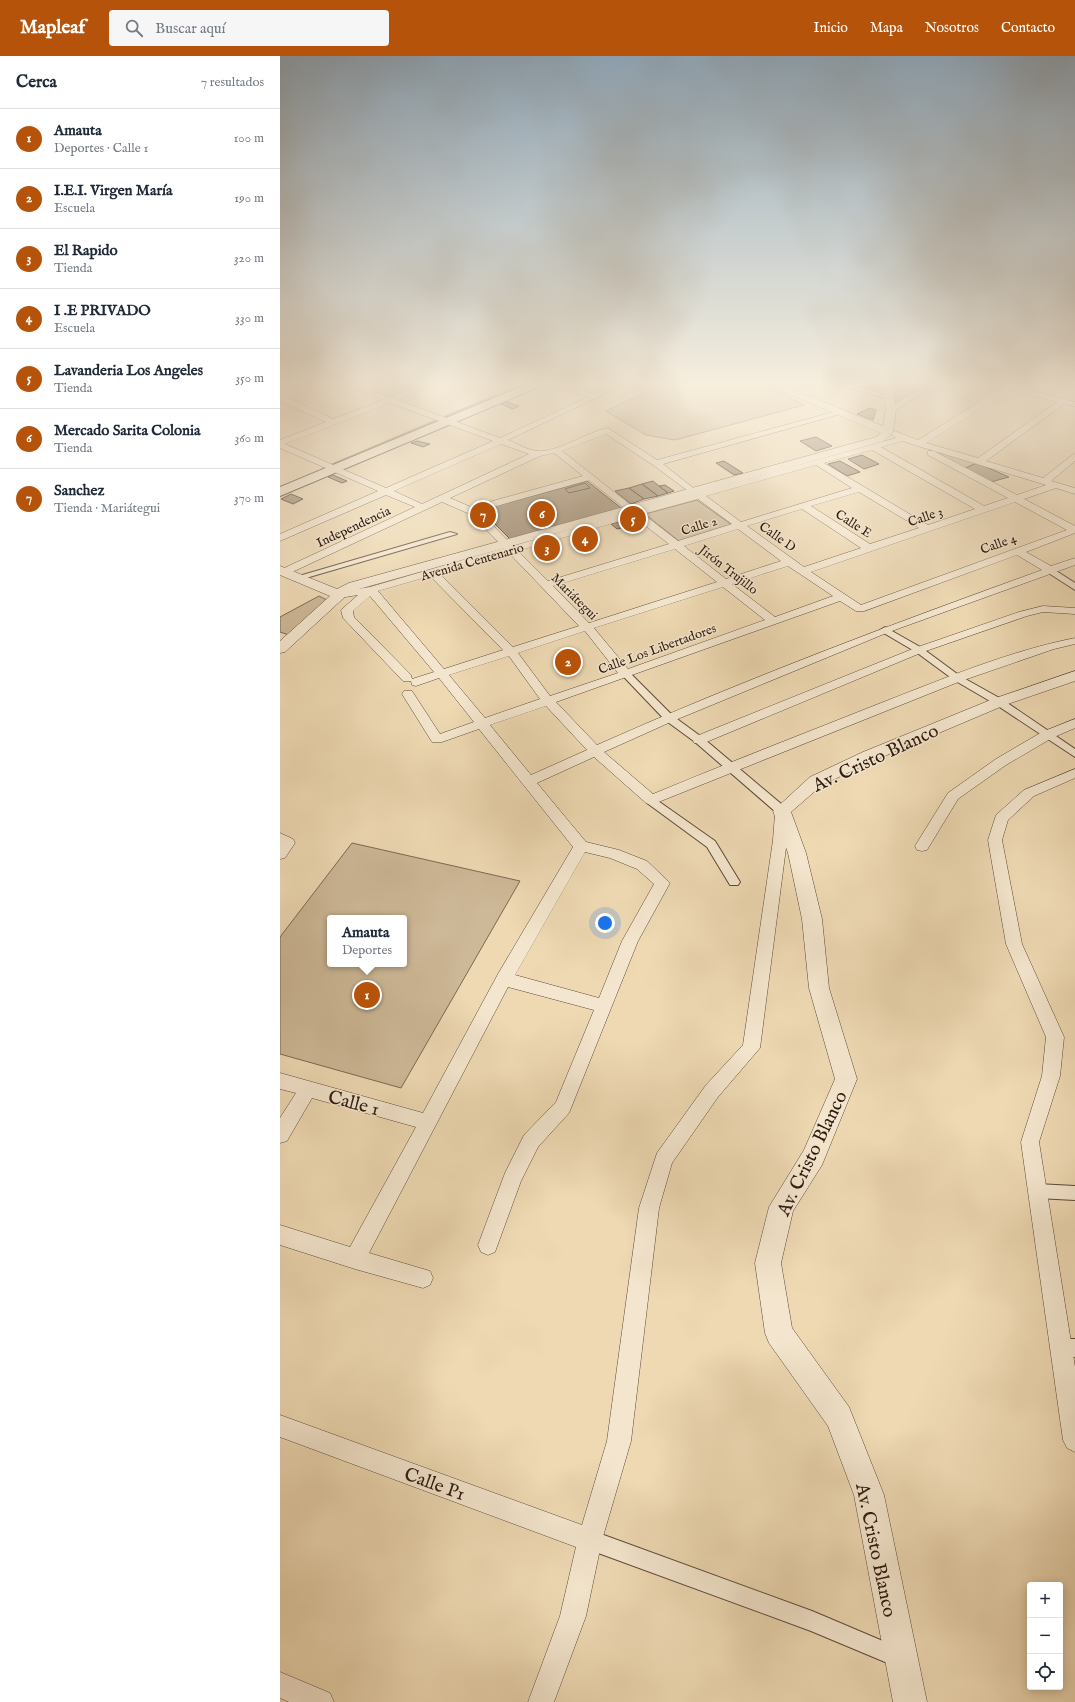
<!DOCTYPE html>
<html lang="es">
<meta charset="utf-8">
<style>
:root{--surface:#fff;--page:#f6f6f7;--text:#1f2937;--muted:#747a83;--line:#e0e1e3;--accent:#b45309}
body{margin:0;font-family:"IM FELL English",serif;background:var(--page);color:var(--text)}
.controls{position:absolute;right:12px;bottom:12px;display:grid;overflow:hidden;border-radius:4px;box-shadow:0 2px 10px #0003}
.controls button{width:36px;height:36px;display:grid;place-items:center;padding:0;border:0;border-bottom:1px solid var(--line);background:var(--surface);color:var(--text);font:20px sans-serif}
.you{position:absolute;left:325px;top:867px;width:14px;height:14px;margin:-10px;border:3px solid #fff;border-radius:50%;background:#1a73e8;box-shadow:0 0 0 6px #1a73e833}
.badge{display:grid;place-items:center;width:26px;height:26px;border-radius:50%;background:var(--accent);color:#fff;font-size:13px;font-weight:700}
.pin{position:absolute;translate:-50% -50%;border:2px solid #fff;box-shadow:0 1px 4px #0006}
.popup{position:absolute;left:47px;top:859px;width:80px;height:52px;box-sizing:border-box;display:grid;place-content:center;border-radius:4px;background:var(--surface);filter:drop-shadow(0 1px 3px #0005);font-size:13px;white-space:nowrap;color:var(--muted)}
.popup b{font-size:15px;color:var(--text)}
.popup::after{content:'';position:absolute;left:50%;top:100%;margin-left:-8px;border:8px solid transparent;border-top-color:var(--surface)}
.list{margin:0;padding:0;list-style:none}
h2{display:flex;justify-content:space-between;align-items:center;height:52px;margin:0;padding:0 16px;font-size:17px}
h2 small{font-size:13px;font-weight:400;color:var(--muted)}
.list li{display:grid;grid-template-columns:26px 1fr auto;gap:12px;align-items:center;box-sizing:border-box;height:60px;padding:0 16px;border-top:1px solid var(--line)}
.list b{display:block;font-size:15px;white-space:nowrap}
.list p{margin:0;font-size:13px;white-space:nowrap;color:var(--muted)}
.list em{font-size:13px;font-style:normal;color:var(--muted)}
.icon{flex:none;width:22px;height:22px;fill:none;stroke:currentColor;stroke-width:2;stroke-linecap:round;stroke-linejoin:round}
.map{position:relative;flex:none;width:795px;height:1646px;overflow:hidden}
header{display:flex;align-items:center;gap:24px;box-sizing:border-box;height:56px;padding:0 20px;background:var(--accent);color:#fff}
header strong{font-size:19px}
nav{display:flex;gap:22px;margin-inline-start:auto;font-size:14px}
.search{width:280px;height:36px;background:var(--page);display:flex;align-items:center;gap:10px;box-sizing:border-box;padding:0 14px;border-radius:4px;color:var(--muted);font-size:15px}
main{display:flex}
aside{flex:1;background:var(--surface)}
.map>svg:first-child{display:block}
</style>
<header>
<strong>Mapleaf</strong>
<div class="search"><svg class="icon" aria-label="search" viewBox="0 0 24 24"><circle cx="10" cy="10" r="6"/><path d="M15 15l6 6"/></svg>Buscar aquí</div>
<nav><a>Inicio</a><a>Mapa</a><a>Nosotros</a><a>Contacto</a></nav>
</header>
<main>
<aside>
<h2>Cerca<small>7 resultados</small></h2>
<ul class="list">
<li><span class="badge">1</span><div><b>Amauta</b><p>Deportes · Calle 1</p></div><em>100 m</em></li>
<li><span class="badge">2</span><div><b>I.E.I. Virgen María</b><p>Escuela</p></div><em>190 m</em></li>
<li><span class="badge">3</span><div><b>El Rapido</b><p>Tienda</p></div><em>320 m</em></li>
<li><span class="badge">4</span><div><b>I .E PRIVADO</b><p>Escuela</p></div><em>330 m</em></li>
<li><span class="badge">5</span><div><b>Lavanderia Los Angeles</b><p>Tienda</p></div><em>350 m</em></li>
<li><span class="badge">6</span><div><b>Mercado Sarita Colonia</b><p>Tienda</p></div><em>360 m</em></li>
<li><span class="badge">7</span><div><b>Sanchez</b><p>Tienda · Mariátegui</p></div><em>370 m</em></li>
</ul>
</aside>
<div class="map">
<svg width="795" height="1646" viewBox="0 0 795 1646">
<rect width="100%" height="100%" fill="#eed9b3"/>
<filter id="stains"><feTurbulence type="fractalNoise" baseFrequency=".005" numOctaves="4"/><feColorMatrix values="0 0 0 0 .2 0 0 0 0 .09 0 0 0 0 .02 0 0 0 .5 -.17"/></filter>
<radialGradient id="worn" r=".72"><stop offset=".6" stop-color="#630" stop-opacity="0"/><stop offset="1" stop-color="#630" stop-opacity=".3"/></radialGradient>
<path fill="#cdb897" stroke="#7c6853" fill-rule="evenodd" d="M247,326h10l-86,36 -6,-2z
M387,326h83l18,5 36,18 -129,35 -29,-5 -40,-24z
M560,326h39l2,10 -39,-9z
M614,327l23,6 -24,14z
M158,363l4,1 -107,46 -3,-2z
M645,391l52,16 -14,6z
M417,444l35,25 -53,16 -34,-27z
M39,540l8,4 -38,35 -9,-3v-15z
M72,787l168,38 -119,207 -121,-34v-117zM50,862h74v46h-74z"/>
<path fill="#917d64" stroke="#2c190f" d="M227,346l12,4 -6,3 -12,-5z
M590,352l6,2 -3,10 -16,-6z
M536,381l16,9 -16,5 -16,-10z
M137,385l13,3 -7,3 -12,-4z
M582,399l17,9 -15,5 -16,-10z
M444,405l19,12 -9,2 -18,-12z
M560,405l20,11 -13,4 -19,-12z
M697,407l32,14 -18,5 -28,-13z
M53,419l14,6 -5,2 -14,-6z
M307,425l34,27 -110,32 -30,-30z
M373,425l6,5 9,7 -10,3 -16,-12z
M305,427l5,5 -21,5 -4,-4z
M362,428l16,12 -14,3 -15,-11z
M385,429l9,6 -6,2 -9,-7z
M349,432l15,11 -13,5 -16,-13z
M11,438l12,5 -10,5 -12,-5z
M355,461l6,6 -24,6 -6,-5z
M272,486l9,8 -16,4 -8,-7z"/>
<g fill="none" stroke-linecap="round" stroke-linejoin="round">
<g stroke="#5c4938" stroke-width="2">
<path id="pedestrian" d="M170,476l7,2 -158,46 -3,1 -4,-3z
M770,511l25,16v7l-28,-18v-4z
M605,571l37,21 38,28 43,24 72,49v8l-80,-53 -41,-24 -38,-28 -34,-20 -2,-2z
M346,615l3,1 44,44 30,22 83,70 2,3 -2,3h-8l-83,-72 -30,-22 -42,-44 -2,-2z
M371,740l64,45 25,41 -2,3h-8l-23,-38 -60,-44 -2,-3z
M757,1128l38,2v14l-38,-2 -6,-2 -2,-5 2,-5z
M780,1283h15v18h-15l-6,-3 -3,-6 3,-6z
M310,1474l222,81 92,39 3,7 -3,7 -7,3 -86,-36 -221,-81 -7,-3 -3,-7 3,-7z"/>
</g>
<g stroke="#5c4938" stroke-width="1">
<path id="minor" d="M58,326h11l41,15 39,-15h11l-42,18 102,38 88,-41 -44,-15h12l39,12 25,-12h10l-122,58c9,4 20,10 29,11 20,2 50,-19 71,-23l49,32 180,-49h6l1,2 -181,51 33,26 1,3 199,-55 -5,-4 4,-3 23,9 85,-53 -16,-5 21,2 4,-2h9l-5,4 59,16v4l-11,-2 -78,57 57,17 32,-25v8l-24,20 24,7v6l-19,-6 -32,11 51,27v7l-49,19 25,14 24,-8v7l-186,67 -216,89 -69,31 49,42c77,-32 155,-62 233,-93 62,-24 124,-50 189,-63v6l-21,5 -93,32 -310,124 -5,-2 -52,-46 -57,26 49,59 33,8 28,11 23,22 -32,58 -69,172 -31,34 -17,34 -26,71 -7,3 -7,-3 -3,-7 27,-72 19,-38 32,-33 38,-92 -86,-23 -139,266 61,18 3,7 -3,7 -7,3 -68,-19 -75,-24v-20l70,22 66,-120 -104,-29 -25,43 -7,2v-25l16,-25 -16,-4v-16l143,40 75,-139 75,-127 -94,-118 -37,13h-10l-30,-48 2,-3h8l28,43 34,-12 -35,-44 -23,8 -4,-1 -1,-4h-8l-60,-63 -2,-8 17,-15 -19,3 -5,-3 5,-3 31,-5 134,-39 -32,-33 -30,-13 -154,72h-8v-4l135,-63 -29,-12 -106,46v-7l98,-43 -98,-43v-8l46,-18 -46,-21v-7l53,25 50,-19zM731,334l46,12 -79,56 -52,-15zM110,347l103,38 -107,47 -101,-44zM326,378l47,31 39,29 -55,16 -75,-59zM623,385l5,2 138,42 -29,10 -83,-44h-6v4l80,43 -24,8 -103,-59zM221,388l28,10 -107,50 -28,-13zM592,394l103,59 -47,16 -104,-62zM274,397l29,23 -112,31 -21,-9 90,-42zM536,409l36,23 -111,34 -35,-26zM309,424l40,32 -116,34 -34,-35zM579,436l60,36 -49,16 -59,-38zM418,443l34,25 -54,17 -35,-27zM735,446l52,28 -206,75 -50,-33zM522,453l59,39 -57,19 -57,-41zM354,461l35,27 -121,37 -30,-30zM458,473l43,32 -55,18 -42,-33zM395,493l42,33 -128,41 -36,-37zM229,497l70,73 -66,21 -74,-74zM737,499l25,15c-150,54 -299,110 -445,175l-41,-43 284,-101 16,10h8zM508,510l45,30 -58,21 -43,-33zM150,520l73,74 -59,19 -66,-78zM443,531l42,33 -137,49 -34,-41zM90,540l64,76 -22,7 -1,-4 -57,-58 -1,-6zM305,575l33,42 -68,23 -32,-43zM229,600l31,43 -55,19 -36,-43zM266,650l41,44 -56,25 -41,-50zM305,796l25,6 27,11 17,15 -32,57 -23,57 -84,-23z
M496,326h10l-8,6h-6v-4z
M547,326h13l53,15 -4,2z
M651,326h9l-46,29h-3l-4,-2z
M763,550l32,2v6l-32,-2 -16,4 -104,36 -219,91h-10l-1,-3 1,-3 221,-89 104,-36z
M795,663v9l-23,10 -46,27 -48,34 -31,51 -5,1 -5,-1 -2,-4 33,-53 48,-34 46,-27z
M795,713v9l-41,18 -26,24 -6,20 20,104 42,93 -4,39 -21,66 36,225v85l-8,-4 -4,-8 -42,-298 21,-66 4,-39 -40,-93 -18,-104 8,-25 28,-25z
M502,753l5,2 2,3 -2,26 -27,208 -42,49 -46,66 -13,45 -28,233 -29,99 -16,76 -32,86h-26l32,-86 16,-69 -296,-110v-22l302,110 25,-84 32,-233 18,-55 49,-68 37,-40 30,-205 2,-26 2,-3z
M0,777l13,6 2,4 -10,15 -5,1z
M0,1616l50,21 4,9h-45l-9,-4z"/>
</g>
<g stroke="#5c4938" stroke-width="1">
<path id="tertiary" d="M481,326h13l109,44 3,-17 -4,-27h10l4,27 -3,23 -9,9 -525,148 -11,5 -63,58 -5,1v-12l50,-45 -50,-21v-9l57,23 12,-6 527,-146 5,-4z
M795,615v10l-70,24 -130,55 -53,25 -31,27 15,41 16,66 7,69 28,91 -35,86 -29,46 -12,52 11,65 57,79 35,88 43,207h-34l-39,-207 -26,-69 -59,-83 -4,-10 -10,-70 14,-56 35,-57 31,-71 -26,-91 -7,-69 -14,-66 -15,-42 37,-34 53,-25 130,-53z"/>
</g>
<g stroke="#2c190f" stroke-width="2">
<path id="secondary" d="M252,326h16l-2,2 -266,112v-9z"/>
</g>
<use href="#pedestrian" fill="#f4e6ce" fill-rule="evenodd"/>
<use href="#minor" fill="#f4e6ce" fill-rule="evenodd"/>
<use href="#tertiary" fill="#f4e6ce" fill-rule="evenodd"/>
<use href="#secondary" fill="#f4e6ce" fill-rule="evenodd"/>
</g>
<linearGradient id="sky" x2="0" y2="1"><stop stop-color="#90a9bc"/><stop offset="0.59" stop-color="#f7eedd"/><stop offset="1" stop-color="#f7eedd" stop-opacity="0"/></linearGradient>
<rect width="795" height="556" fill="url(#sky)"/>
<g text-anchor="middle" stroke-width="3" stroke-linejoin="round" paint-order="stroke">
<g font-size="13" fill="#2c190f" stroke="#f4e6ce">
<text transform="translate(645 460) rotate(-19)" y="5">Calle 3</text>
<text transform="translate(574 467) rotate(33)" y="5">Calle E</text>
<text transform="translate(419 469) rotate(-17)" y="5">Calle 2</text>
<text transform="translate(73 470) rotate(-25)" y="5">Independencia</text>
<text transform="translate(498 480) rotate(35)" y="5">Calle D</text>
<text transform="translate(718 487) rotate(-20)" y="5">Calle 4</text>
<text transform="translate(192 505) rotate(-16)" y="5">Avenida Centenario</text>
<text transform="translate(449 513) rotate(38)" y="5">Jirón Trujillo</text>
<text transform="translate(295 540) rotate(45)" y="5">Mariátegui</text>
<text transform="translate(377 592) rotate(-20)" y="5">Calle Los Libertadores</text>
</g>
<g font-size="19" fill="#2c190f" stroke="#f4e6ce">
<text transform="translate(595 701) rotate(-25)" y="7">Av. Cristo Blanco</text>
<text transform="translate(74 1046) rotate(15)" y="7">Calle 1</text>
<text transform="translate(531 1097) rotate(-64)" y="7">Av. Cristo Blanco</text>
<text transform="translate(155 1427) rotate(20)" y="7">Calle P1</text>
<text transform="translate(597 1494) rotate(78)" y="7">Av. Cristo Blanco</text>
</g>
</g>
<rect width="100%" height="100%" filter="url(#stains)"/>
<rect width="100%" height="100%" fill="url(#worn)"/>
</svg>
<div class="controls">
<button>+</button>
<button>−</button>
<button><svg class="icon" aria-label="locate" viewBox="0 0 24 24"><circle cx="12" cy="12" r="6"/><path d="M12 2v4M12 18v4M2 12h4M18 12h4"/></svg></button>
</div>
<div class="you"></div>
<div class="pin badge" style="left:87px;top:939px">1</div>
<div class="popup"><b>Amauta</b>Deportes</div>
<div class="pin badge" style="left:288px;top:606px">2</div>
<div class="pin badge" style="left:267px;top:492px">3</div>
<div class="pin badge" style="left:305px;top:483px">4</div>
<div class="pin badge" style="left:353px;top:463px">5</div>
<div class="pin badge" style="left:262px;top:458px">6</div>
<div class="pin badge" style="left:203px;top:459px">7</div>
</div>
</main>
